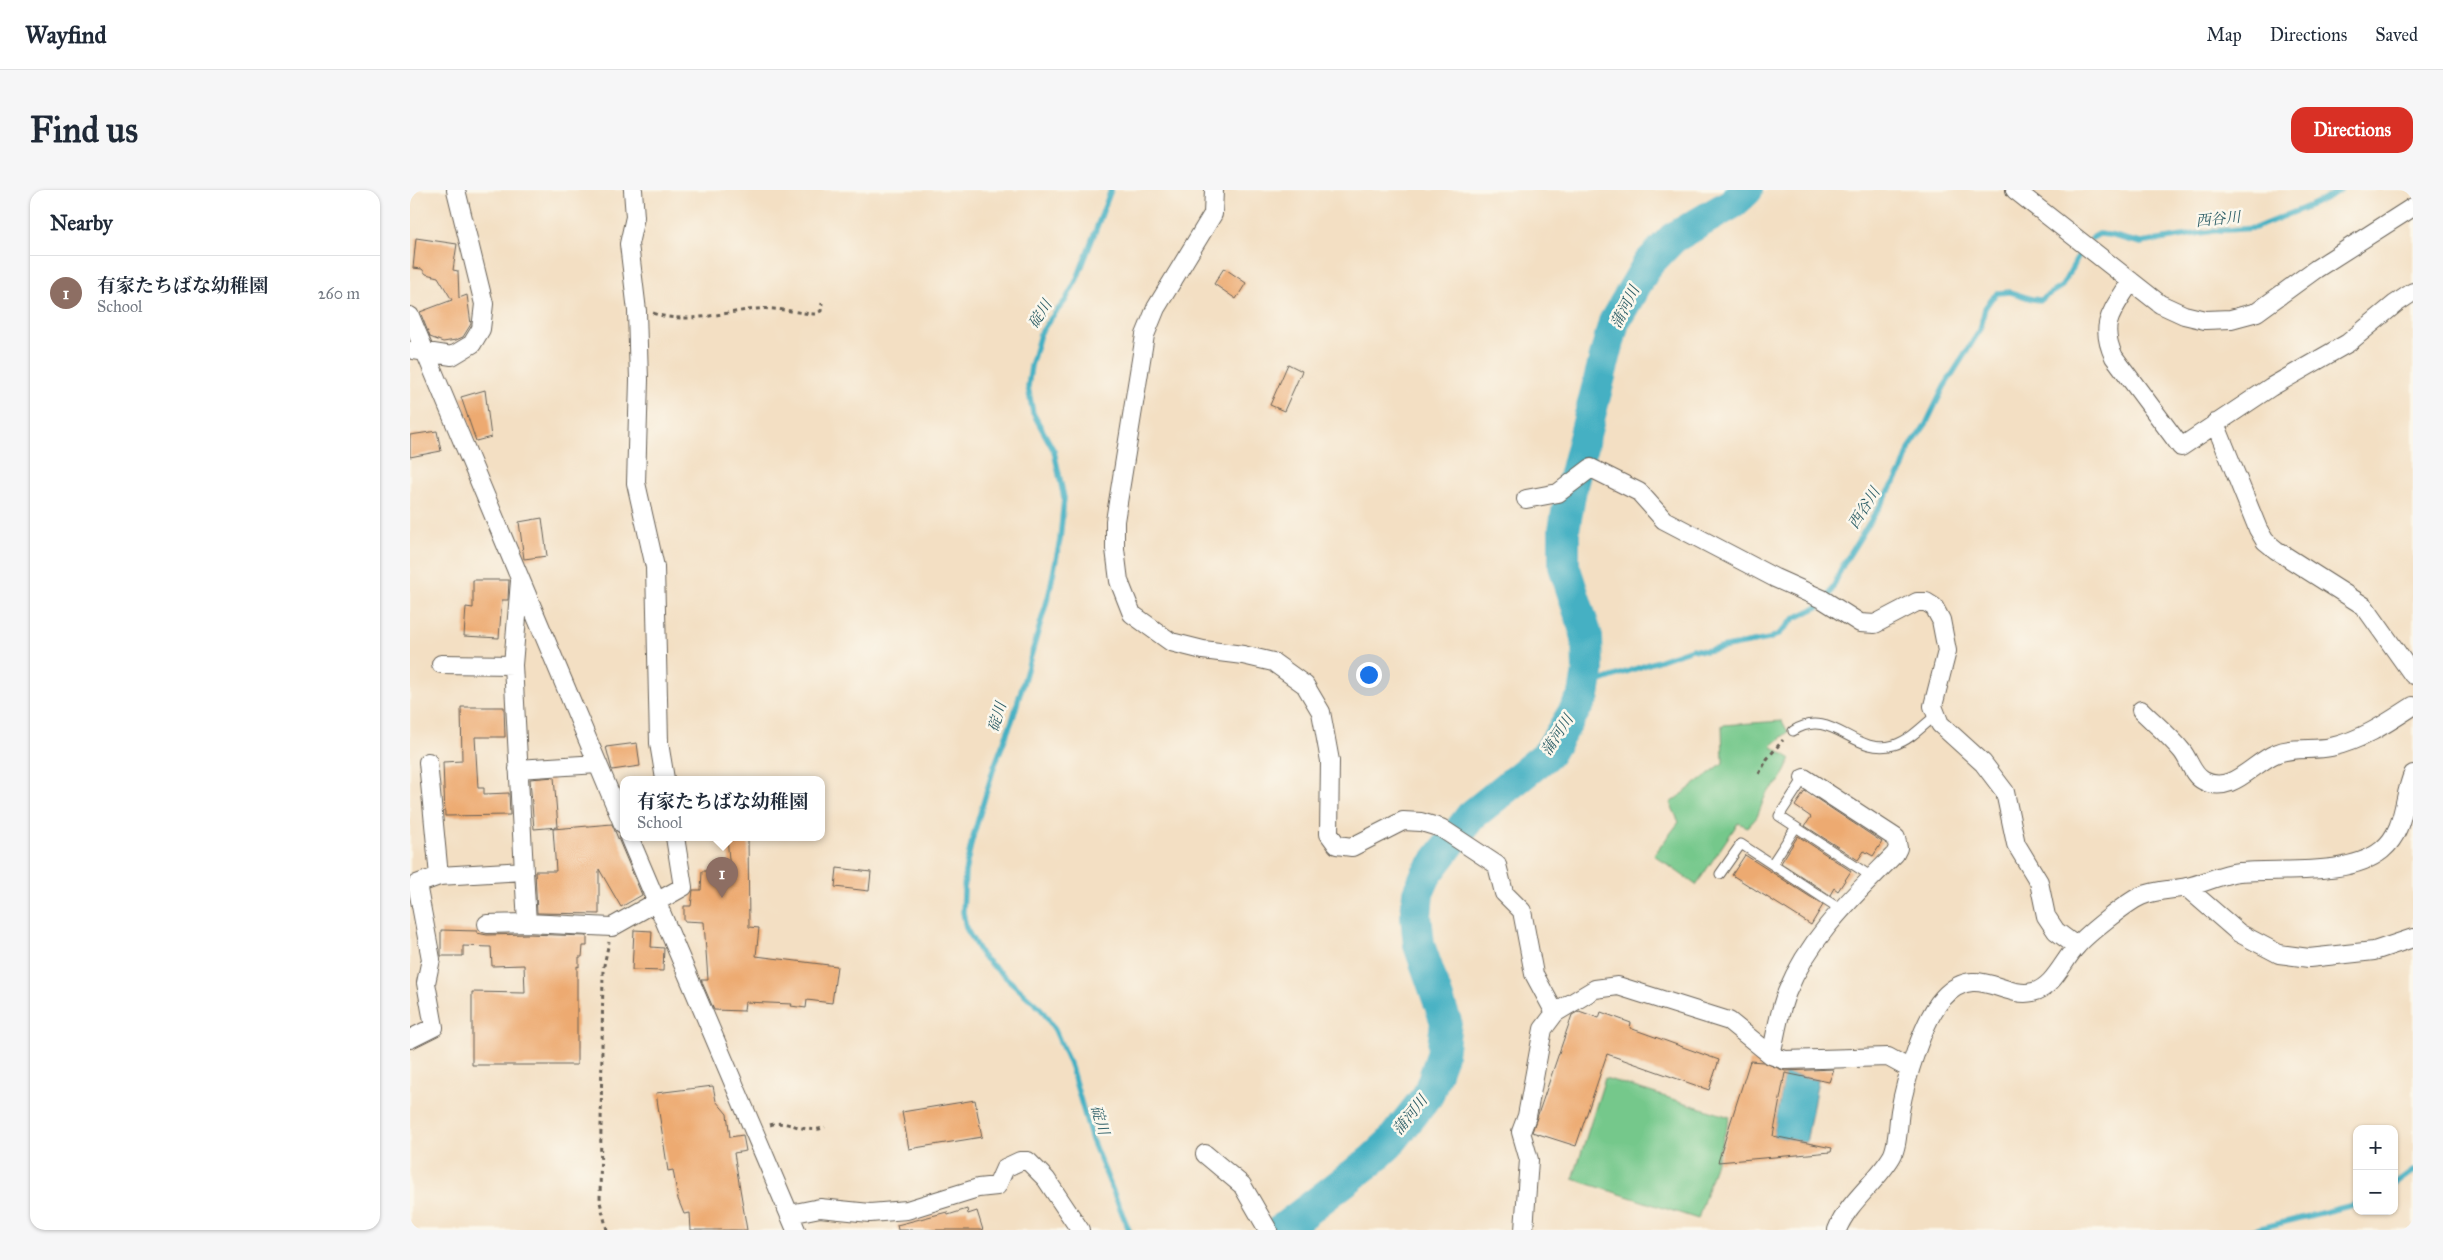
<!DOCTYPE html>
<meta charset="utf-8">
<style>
:root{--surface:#fff;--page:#f6f6f7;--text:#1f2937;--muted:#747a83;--line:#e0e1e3;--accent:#d93025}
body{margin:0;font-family:"IM FELL Great Primer","Noto Serif JP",serif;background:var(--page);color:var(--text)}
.controls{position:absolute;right:15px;bottom:15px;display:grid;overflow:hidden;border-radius:10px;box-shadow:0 1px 4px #0004}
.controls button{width:45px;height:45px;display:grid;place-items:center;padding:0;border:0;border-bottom:1px solid var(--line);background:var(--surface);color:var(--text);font:25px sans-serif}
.you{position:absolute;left:958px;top:484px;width:18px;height:18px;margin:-12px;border:4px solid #fff;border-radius:50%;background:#1a73e8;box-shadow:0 0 0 8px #1a73e833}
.badge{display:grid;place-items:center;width:32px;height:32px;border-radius:50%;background:var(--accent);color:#fff;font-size:16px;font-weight:700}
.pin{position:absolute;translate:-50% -41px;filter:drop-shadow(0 1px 2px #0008)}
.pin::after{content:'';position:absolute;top:26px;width:18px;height:15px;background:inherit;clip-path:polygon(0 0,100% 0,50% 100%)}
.popup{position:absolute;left:210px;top:586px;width:205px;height:65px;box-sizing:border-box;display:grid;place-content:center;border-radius:10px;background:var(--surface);filter:drop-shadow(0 1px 4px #0005);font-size:16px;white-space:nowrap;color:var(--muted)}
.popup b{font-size:19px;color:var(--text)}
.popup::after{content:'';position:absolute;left:50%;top:100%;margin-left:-10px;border:10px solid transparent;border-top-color:var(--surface)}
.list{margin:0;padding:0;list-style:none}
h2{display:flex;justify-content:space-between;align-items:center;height:65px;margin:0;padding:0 20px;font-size:21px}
h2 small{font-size:16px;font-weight:400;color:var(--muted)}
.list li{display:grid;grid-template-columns:32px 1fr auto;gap:15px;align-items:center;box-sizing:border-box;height:75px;padding:0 20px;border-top:1px solid var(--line)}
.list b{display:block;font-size:19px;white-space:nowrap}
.list p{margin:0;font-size:16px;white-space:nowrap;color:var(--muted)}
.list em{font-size:16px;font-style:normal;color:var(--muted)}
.map{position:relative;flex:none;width:2003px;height:1040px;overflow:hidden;border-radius:15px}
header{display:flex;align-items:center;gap:30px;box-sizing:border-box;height:70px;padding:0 25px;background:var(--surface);border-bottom:1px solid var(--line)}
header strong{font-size:24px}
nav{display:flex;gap:28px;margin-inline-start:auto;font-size:18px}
.intro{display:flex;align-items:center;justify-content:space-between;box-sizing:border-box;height:120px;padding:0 30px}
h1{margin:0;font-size:35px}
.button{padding:12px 22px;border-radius:15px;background:var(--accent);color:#fff;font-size:18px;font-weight:700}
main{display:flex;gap:30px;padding:0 30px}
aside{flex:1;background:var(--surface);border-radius:15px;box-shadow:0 1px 4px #0004}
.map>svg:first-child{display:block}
</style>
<header>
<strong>Wayfind</strong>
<nav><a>Map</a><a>Directions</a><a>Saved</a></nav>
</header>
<div class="intro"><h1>Find us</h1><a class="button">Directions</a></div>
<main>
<aside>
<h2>Nearby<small></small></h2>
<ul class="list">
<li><span class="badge" style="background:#8d6e63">1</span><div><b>有家たちばな幼稚園</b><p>School</p></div><em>260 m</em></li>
</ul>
</aside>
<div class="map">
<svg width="2003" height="1040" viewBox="0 0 2003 1040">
<rect width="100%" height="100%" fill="#fbf7ec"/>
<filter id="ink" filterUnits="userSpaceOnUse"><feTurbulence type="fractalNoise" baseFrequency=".02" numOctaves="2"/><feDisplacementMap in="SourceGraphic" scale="10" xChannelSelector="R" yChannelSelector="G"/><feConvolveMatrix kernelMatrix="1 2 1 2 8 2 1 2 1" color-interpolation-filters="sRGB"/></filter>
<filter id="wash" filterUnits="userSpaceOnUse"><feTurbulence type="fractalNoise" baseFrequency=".0096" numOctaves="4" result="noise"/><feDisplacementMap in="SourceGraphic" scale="20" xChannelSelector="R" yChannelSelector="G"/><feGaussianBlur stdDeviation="1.12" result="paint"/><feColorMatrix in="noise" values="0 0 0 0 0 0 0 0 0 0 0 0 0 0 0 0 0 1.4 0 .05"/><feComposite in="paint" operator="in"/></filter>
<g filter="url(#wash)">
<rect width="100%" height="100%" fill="#f3dfc3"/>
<path fill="#75c88b" stroke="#487254" d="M1372,531l6,11 -17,14 20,13 -11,22 -14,13 -9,23 -9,10 -10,-4 -42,62 -42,-30 25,-33 -9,-19 53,-40 -1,-38z
M1195,888l125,39 -32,102 -125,-40z"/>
<path fill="#45b0c3" stroke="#306670" d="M1375,883l33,7 -12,63 -33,-7z"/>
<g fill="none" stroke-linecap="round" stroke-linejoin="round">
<path stroke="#45b0c3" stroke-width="5.5" d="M701,0l-34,89 -12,22 -14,17 -11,16 -9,32 -3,21 5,26 21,38 10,47 -4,42 -11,54 -36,124 -19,49 -22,73 -7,32 -2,40 3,16 16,28 59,53 14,21 16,37 21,73 37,90
M1682,48l7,-4 10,1 32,8 72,-12 42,-3 59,-24 27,-14
M1176,496l106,-37 13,2 64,-12 10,-5 16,-16 25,-12 10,-12 13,-29 58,-93 9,-25 16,-23 18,-37 36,-57 5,-22 7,-10 6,-5 12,-1 22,7 8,1 22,-14 17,-31
M1984,995l19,-14
M1843,1040l104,-26"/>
<path stroke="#45b0c3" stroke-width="32" d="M871,1040l91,-70 17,-16 39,-49 14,-40 4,-33 -27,-77 -3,-29 2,-23 8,-18 45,-59 77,-62 36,-59 4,-24 -1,-34 -23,-71v-36l7,-41 43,-167 34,-58 25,-26 60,-35 14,-13"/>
</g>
<g id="blocks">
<path fill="#edaa71" d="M6,48l41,6 -4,26 5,1 1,27 8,-3 4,29 -8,13 -7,3 -13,2 -13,-5 -10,-25 32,-12 -14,-23 -12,-3 -4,-5 -9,-1z
M814,78l22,15 -10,16 -22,-15z
M878,174l14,7 -18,40 -14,-6z
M75,200l6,47 -15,4 -15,-44z
M27,241l4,20 -31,6v-22z
M132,328l5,38 -23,3 -5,-37z
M63,390h36l-1,20h-6l-3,38 -35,-2 2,-29 7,1z
M51,517h43l1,30h-30l3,51h6v6l25,-1 1,22 -65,1 -2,-54 19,-1z
M227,553l3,23 -28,4 -6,-23z
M144,587l4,50 -24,2 -4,-50z
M1395,601l77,51 -9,14 -9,-5 -6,9 -53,-34 6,-9 -16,-11z
M202,634l30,71 -21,12 -22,-38v45l-62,-1 -2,-42h21l-3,-42z
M1388,646l53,35 -13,20 -4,-3 -4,7 -49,-32z
M317,647h21l1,90 10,1 -3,28 81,10 -5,37 -25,-3 -1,8 -15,-2 1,-2 -47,-2 -1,9 -30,-1 -13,-30h7l-4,-58 -20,-1v-15h7l2,-16h8l1,-19h28z
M1335,665l78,50 -12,20 -79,-50z
M427,678l34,4 -2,19 -34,-4z
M31,740l36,1v2l10,2 40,-1 60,2v10h-4l-1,11h-3v10l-2,-1v99h-105v-73l53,1 -1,-28 -32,1 -1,-19 -28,-1v10h-22z
M224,740l18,1 -1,16 13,1 -1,23 -31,-1z
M1169,821l20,7 2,-6 30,11 -1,5 89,32 -10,30 -102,-36 -31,92 -44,-14 40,-117z
M1340,871l13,1 22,9 49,-2 -5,13 -44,-9 -12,63 59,12 -1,4 -113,10z
M303,896l3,15 11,13 3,23 13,-2 3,16 -12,2 13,77h-56l-1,-17 -6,1 -6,-15 -5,-29 -5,1 -12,-78z
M565,910l7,37 -73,12 -7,-37z
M557,1019l1,5 9,-3 6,19h-85l-1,-5 50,-13 1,3z"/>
</g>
</g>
<g filter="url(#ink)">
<use href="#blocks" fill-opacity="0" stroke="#676056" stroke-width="1"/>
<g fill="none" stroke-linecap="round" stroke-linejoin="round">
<g stroke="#676056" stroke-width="11">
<path id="service" d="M1383,541c39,-25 61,26 101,14 16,-5 29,-19 41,-29
M1394,588l-25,38 93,61
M1362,674l24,-37
M1310,684l21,-30 99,65"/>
</g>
<g stroke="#676056" stroke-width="20">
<path id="minor" d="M223,0l2,27 -6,27 8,67 2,69 -3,103 19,84 4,176 6,36
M804,0l-1,24 -57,94 -11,27 -30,186v28l4,32 13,33 39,28 32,8 40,5 30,7 32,23 16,27 9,49 -1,73 8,11 15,2 51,-26 18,1 20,6 56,37 7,28 18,18 12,63 21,39 40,-24 23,-3 111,35 42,34 14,5 103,-3 22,12
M1605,0l145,114 24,11 21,5 26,-1 26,-7 59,-43 97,-62
M1721,91c-18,30 -33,42 -17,76l67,90 90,-60 77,-44 47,-39 18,-12
M0,126l213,508
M4,160l38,6 20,-12 9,-15 3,-25 -28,-114
M1805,233l43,106 7,12 11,9 88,56 49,69
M1116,309l32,-6 33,-25 48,24 25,28 111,58 47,21 38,24 15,1 42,-22h9l8,5 7,13 6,31 -14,55 7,18 43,39 22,29 11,52 23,38 7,34 10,15 20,15
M31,474l72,1
M1731,520c13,13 29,26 41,41 8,10 10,24 22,30 27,14 48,-17 71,-27 18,-8 38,-3 56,-7 31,-7 56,-24 82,-41
M18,572l11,114
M108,579l80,-5
M219,647l167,393
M114,681l3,52
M1776,697l53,46 40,21 30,4 65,-7 39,-13
M77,734l40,-1 85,4 71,-40 -8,-50
M0,849l24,-12 -8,-44 5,-24 -14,-75 22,-8 85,-5 -11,-206 7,-84
M1361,865c5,-21 8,-44 16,-63 23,-56 67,-96 108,-138l3,-6 -2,-10 -92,-60
M795,964l37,31 26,45
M380,1024l30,-6 50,5 37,-3 71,-22 19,-2 8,-18 15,-7h8l18,18 34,51
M1114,1040l5,-70 -8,-28 6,-16 16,-87 12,-16
M1427,1040c11,-28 40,-48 55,-74 6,-11 6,-32 8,-45 5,-29 23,-92 43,-113 33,-36 60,1 90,-6 20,-4 30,-31 43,-45 10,-12 51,-45 65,-51 14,-6 31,-6 46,-9 18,-4 34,-13 52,-15 41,-4 110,5 143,-22 24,-20 20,-50 31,-76"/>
</g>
<path stroke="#676056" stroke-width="3" stroke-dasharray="4 4" stroke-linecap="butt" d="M243,123c33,12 70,-1 104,-4 19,-2 39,4 58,5l6,-3 1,-8
M1349,584l8,-15 16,-19
M360,935c19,-7 36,11 55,2
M197,1040l-7,-28 3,-232 6,-28"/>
<use href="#service" stroke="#fff" stroke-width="9"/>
<use href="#minor" stroke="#fff" stroke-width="18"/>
</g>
</g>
<g text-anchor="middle" stroke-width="5" stroke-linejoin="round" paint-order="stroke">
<g font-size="15" font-style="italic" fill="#2e5f67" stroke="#fbf7ec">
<text transform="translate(1808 29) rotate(-6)" y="5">西谷川</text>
<text transform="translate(1215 117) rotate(-63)" y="5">蒲河川</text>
<text transform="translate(630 124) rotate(-58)" y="5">碇川</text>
<text transform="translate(1454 318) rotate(-58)" y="5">西谷川</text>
<text transform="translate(587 527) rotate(-73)" y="5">碇川</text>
<text transform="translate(1147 545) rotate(-57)" y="5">蒲河川</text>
<text transform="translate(1000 925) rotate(-51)" y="5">蒲河川</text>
<text transform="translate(690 930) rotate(73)" y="5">碇川</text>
</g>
</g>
</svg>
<div class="controls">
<button>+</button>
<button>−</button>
</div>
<div class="you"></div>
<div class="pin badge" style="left:312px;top:708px;background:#8d6e63">1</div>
<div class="popup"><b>有家たちばな幼稚園</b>School</div>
</div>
</main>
